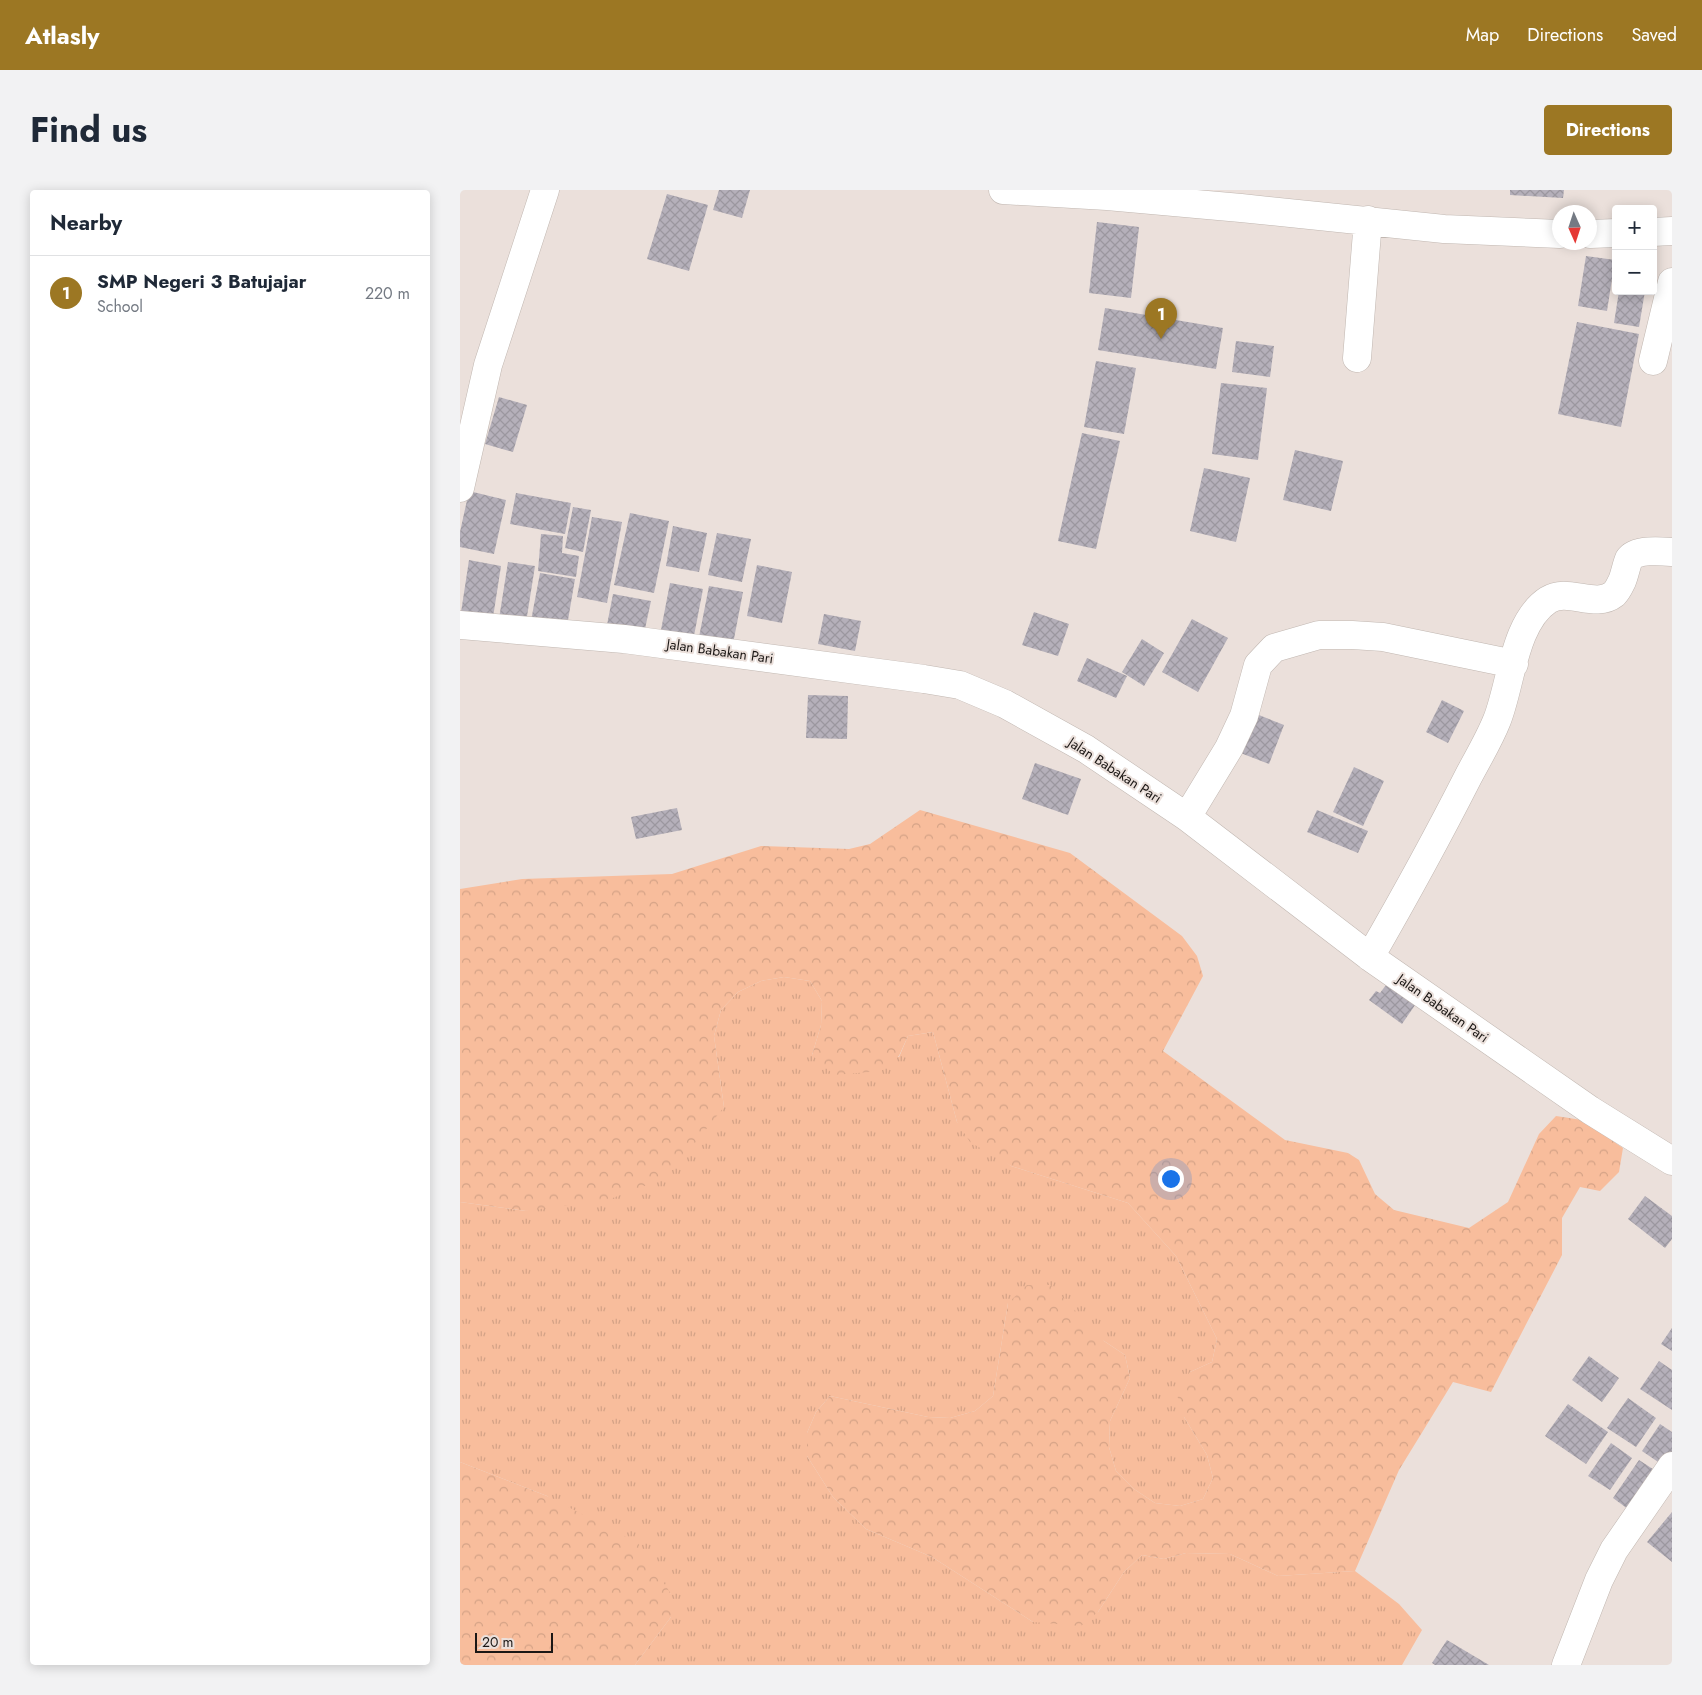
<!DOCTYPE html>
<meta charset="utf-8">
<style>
:root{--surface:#fff;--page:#f2f2f3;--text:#1f2937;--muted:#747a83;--line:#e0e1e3;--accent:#9c7723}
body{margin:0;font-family:Jost,sans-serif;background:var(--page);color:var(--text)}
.controls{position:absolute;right:15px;top:15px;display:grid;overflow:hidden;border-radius:5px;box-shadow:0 2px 12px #0003}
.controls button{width:45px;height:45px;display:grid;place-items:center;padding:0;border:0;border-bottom:1px solid var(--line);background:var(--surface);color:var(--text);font:25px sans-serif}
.compass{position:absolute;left:1092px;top:15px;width:45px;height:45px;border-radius:50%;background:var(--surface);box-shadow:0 2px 12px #0003;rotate:177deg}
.scale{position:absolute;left:15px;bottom:12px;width:78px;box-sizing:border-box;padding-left:5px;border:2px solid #1b1715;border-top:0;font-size:14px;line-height:18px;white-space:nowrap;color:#1b1715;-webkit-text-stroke:4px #ebe0db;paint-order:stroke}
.you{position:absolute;left:710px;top:988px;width:18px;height:18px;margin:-12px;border:4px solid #fff;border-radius:50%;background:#1a73e8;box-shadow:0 0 0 8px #1a73e833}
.badge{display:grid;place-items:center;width:32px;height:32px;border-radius:50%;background:var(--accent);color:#fff;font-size:16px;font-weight:700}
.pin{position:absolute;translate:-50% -41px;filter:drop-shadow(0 1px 2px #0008)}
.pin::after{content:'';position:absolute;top:26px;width:18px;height:15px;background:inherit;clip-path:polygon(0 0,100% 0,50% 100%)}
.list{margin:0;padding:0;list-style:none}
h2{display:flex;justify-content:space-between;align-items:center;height:65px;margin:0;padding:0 20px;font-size:21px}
h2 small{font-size:16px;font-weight:400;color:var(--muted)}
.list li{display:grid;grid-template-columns:32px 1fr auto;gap:15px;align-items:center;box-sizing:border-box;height:75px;padding:0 20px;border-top:1px solid var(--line)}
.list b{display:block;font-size:19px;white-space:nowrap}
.list p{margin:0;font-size:16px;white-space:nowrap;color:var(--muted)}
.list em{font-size:16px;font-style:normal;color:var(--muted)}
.map{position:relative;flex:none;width:1212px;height:1475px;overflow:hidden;border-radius:5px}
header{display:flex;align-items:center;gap:30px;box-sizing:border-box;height:70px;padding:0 25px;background:var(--accent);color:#fff}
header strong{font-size:24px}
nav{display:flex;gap:28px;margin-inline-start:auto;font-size:18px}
.intro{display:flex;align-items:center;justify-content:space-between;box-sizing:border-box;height:120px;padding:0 30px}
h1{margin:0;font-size:35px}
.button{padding:12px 22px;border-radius:5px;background:var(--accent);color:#fff;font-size:18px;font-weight:700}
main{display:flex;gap:30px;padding:0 30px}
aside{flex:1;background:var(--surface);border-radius:5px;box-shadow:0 2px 12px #0003}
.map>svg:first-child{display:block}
</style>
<header>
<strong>Atlasly</strong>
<nav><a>Map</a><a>Directions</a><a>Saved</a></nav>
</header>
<div class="intro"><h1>Find us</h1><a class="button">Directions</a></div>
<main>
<aside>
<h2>Nearby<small></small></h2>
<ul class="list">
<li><span class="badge">1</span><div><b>SMP Negeri 3 Batujajar</b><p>School</p></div><em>220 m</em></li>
</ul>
</aside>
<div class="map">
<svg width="1212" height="1475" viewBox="0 0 1212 1475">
<defs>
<pattern id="grass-tufts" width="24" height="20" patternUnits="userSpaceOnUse" patternTransform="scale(1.25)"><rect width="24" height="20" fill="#f8bd9c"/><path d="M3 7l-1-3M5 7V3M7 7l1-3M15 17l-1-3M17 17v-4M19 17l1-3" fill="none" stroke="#d4a286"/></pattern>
<pattern id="forest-crowns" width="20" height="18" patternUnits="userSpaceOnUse" patternTransform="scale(1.25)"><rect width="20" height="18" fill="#f8bd9c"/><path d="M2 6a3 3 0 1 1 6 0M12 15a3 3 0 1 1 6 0" fill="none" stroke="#d4a286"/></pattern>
<pattern id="building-cross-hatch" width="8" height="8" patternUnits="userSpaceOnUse" patternTransform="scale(1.25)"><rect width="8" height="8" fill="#b5b0ba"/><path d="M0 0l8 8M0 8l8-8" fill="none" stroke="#9b979f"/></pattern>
</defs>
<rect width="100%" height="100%" fill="#ebe0db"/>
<path fill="url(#grass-tufts)" d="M324,787l26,4 12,20 -1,24 -9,30 87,2 9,-21 25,-4 24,90 54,44 117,37 48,53 41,83 -5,23 -22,10 -6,45 23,38 6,23 -10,21 -23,7 -25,-3 -21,-14 -18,-18 -7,-24 1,-26 20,-43 -5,-23 -21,-14 -96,-38 -15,93 -18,15 -25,7 -22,-1 -98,-21 -14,16 -9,21v23l26,41 33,32 66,28 101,65 65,-10 26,-40 18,-17 22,4 22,-6 44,1 48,22 77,-5 44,33 23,26 -20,35h-767l36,-48v-23l-124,-98 -87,-34v-260l66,9 198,-104 -10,-71 7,-26 17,-18 23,-11z"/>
<path fill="url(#forest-crowns)" d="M460,620l150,43 112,83 15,20 6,20 -40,75 122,89 63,13 11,7 16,34 19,16 75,18 39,-26 31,-68 17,-18 26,4 41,28 -4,24 -19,19 -20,-4 -18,31v37l-71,137 -38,-10 -54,88 -44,101 -77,5 -48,-22 -44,-1 -22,6 -22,-4 -18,17 -26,40 -17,14 -48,-4 -101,-65 -66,-28 -33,-32 -26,-41v-23l9,-21 14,-16 98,21 22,1 25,-7 18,-15 15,-93 19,-18h24l53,56 21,14 5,23 -20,43 -1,26 7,24 18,18 21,14 25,3 23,-7 10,-21 -6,-23 -23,-38 -7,-22 13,-23 22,-10 5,-23 -41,-83 -48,-53 -117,-37 -41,-24 -13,-20 -24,-90 -25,4 -9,20 -18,15 -47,4 -22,-20 9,-30 1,-24 -12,-20 -26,-4 -23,4 -23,11 -17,18 -7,26 10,71 -49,61 -20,14 -45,17 -84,12 -66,-9v-313l62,-10 150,-5 89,-28 88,3 21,-5z
M0,1272l87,34 91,47 33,51v23l-36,48h-175z"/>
<path fill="url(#building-cross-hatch)" d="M259,0h31l-8,28 -29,-8z
M1050,0h54l-1,8 -53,-3z
M207,4l41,11 -19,66 -42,-12z
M637,32l42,5 -8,71 -42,-5z
M1126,66l29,4 -8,51 -29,-5z
M1159,101h26l-6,36 -25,-4z
M645,118l118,20 -7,41 -118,-19z
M1117,132l62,12 -18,93 -63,-13z
M776,151l38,5 -4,31 -38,-5z
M636,171l40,7 -12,66 -40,-7z
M761,193l46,5 -9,72 -46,-6z
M39,207l28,8 -14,47 -28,-8z
M622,243l38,8 -24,108 -38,-8z
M835,260l48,11 -12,50 -48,-11z
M744,278l46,10 -14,64 -46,-11z
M9,301l37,9 -12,54 -34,-7v-15z
M56,303l55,10 -6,31 -55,-10z
M113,317l18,3 -8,42 -18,-4z
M170,323l39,8 -15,72 -40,-8z
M132,327l30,5 -15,81 -30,-6z
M213,336l34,7 -8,39 -33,-6z
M257,343l34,6 -9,43 -34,-7z
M81,344l22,2 -1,17 17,3 -3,21 -38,-6z
M9,370l32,6 -9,58 -32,-5z
M48,372l27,4 -10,63 -27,-4z
M297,375l35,7 -10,51 -35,-7z
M80,383l35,6 -9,53 -36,-6z
M210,393l33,6 -10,52 -33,-6z
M249,396l34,6 -10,52 -34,-7z
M153,404l38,7 -8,37 -37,-8z
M574,422l35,12 -11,32 -36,-11z
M364,424l37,7 -6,30 -37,-7z
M732,429l36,19 -30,54 -36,-20z
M682,449l22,14 -20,33 -22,-14z
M627,468l40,18 -11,22 -39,-17z
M348,505l40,1 -1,43 -41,-1z
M982,510l22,11 -16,32 -22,-11z
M794,523l30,12 -15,39 -31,-12z
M575,573l46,16 -13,36 -46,-16z
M894,577l30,14 -21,45 -30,-14z
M217,618l5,22 -46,9 -5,-22z
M857,620l51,21 -10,22 -51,-21z
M932,787l28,21 -18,26 -33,-24 7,-9 4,2z
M1185,1006l27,20v23l-7,9 -37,-29z
M1212,1138v23l-11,-7z
M1129,1166l30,22 -17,24 -30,-22z
M1199,1171l13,9v40l-32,-21z
M1168,1208l28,20 -20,29 -29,-19z
M1108,1214l40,28 -22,32 -41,-28z
M1200,1234l12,8v22l-8,12 -22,-15z
M1151,1253l21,15 -22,32 -22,-14z
M1179,1270l20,13 -27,39 -19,-14z
M1212,1322v50l-25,-20z
M987,1450l42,25h-54l-3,-2z"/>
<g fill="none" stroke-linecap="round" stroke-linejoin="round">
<g stroke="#c1b7b1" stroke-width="29">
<path id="minor" d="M543,0l104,6 134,12 203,21 116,5
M1193,42l19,-1
M1130,44l26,-1
M897,168l11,-138
M1193,171l19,-79
M0,298l28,-123 57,-175
M0,435l164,14 300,40 36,6 45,19 81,45 101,68 183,140 220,153 82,51
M727,627l42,-69 15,-32 14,-51 16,-17 45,-13h33l31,2 131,27
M910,767c34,-59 67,-119 98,-180 10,-19 21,-37 29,-57 14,-35 17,-98 51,-120 20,-13 47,9 66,-6 4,-4 6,-9 8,-13 3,-7 4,-15 7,-22 6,-10 32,-8 43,-7
M1106,1475l33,-85 15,-30 58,-84"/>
</g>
<use href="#minor" stroke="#fff" stroke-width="28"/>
</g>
<g text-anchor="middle" stroke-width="4" stroke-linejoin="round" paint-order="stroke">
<g font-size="14" fill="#1b1715" stroke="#ebe0db">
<text transform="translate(260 461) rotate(8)" y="5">Jalan Babakan Pari</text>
<text transform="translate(655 580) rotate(33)" y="5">Jalan Babakan Pari</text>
<text transform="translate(983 818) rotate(35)" y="5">Jalan Babakan Pari</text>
</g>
</g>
</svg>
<div class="controls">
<button>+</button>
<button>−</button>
</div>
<svg class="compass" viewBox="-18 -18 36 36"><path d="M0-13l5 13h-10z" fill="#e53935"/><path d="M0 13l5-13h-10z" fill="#747a83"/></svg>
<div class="scale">20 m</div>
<div class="you"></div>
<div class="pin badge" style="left:701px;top:149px">1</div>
</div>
</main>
